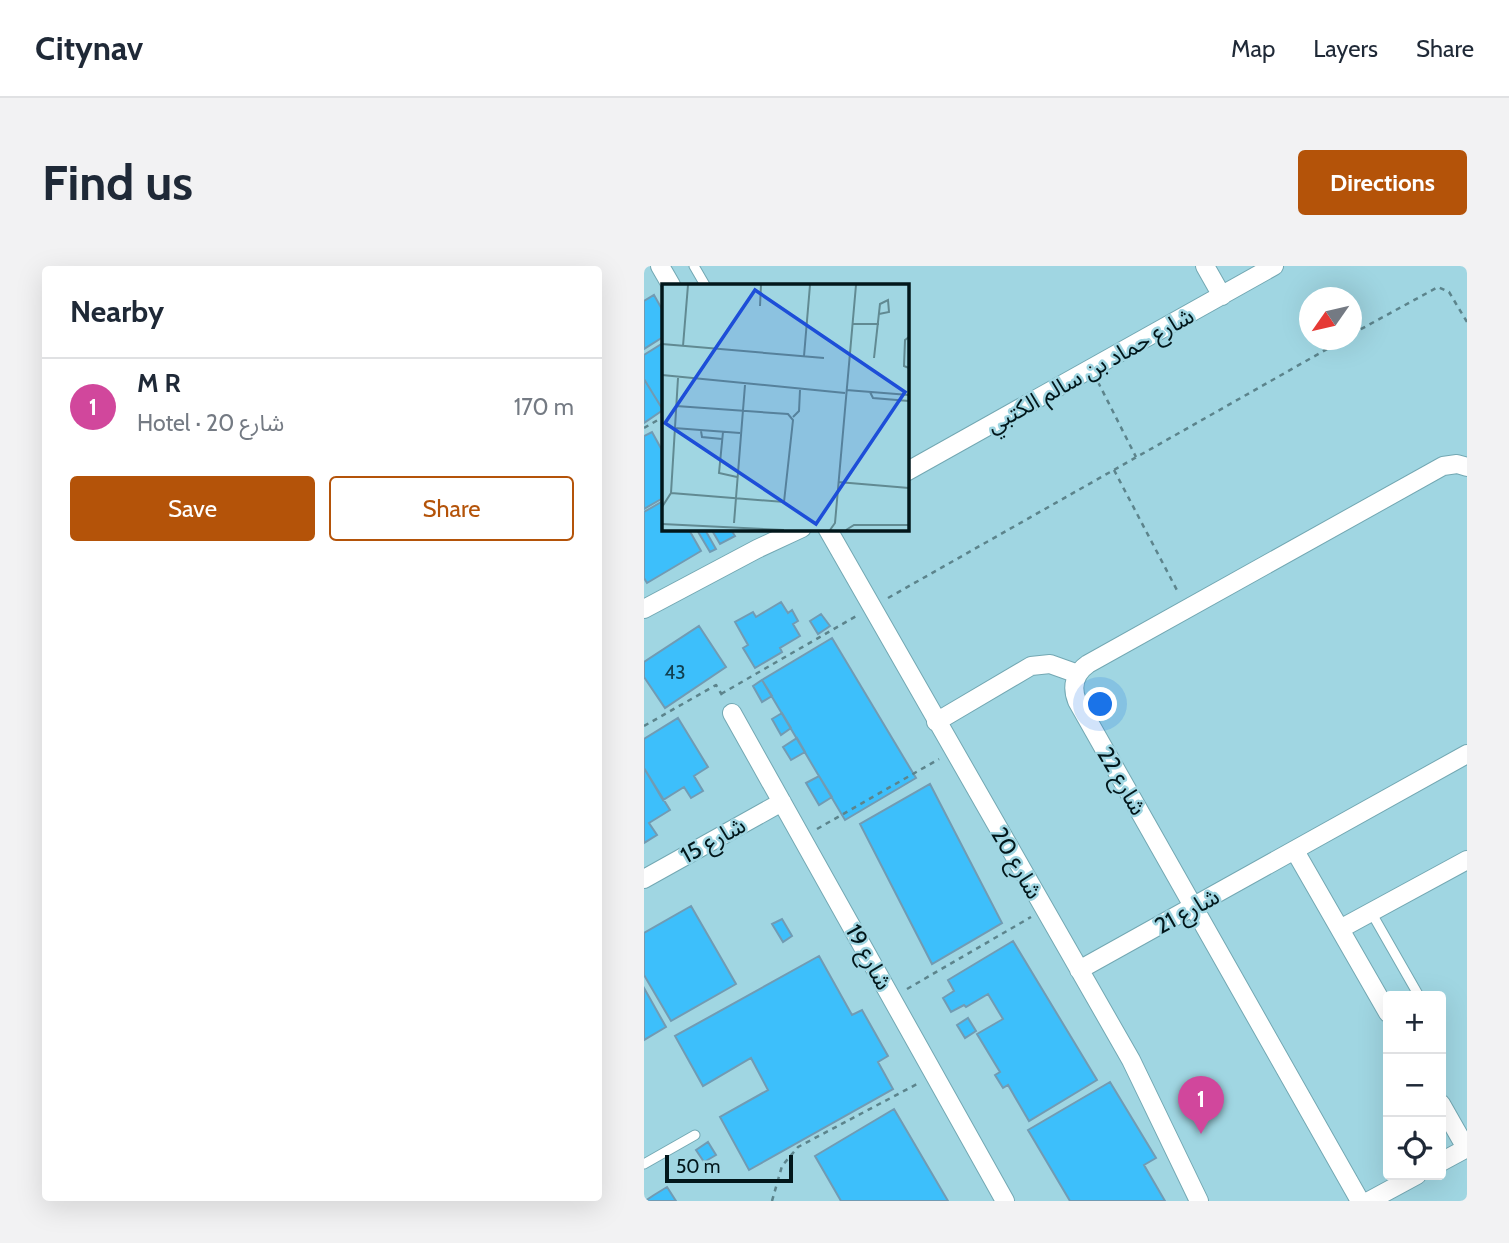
<!DOCTYPE html>
<meta charset="utf-8">
<style>
:root{--surface:#fff;--page:#f2f2f3;--text:#1f2937;--muted:#747a83;--line:#e0e1e3;--accent:#b45309}
body{margin:0;font-family:Cabin,"Noto Sans Arabic",sans-serif;background:var(--page);color:var(--text)}
.controls{position:absolute;right:21px;bottom:21px;display:grid;overflow:hidden;border-radius:7px;box-shadow:0 7px 28px #0002}
.controls button{width:63px;height:63px;display:grid;place-items:center;padding:0;border:0;border-bottom:2px solid var(--line);background:var(--surface);color:var(--text);font:35px sans-serif}
.compass{position:absolute;left:655px;top:21px;width:63px;height:63px;border-radius:50%;background:var(--surface);box-shadow:0 7px 28px #0002;rotate:236deg}
.scale{position:absolute;left:21px;bottom:18px;width:128px;box-sizing:border-box;padding-left:7px;border:4px solid #02171b;border-top:0;font-size:19px;line-height:24px;white-space:nowrap;color:#02171b;-webkit-text-stroke:5px #a0d6e2;paint-order:stroke}
.you{position:absolute;left:457px;top:439px;width:24px;height:24px;margin:-18px;border:5px solid #fff;border-radius:50%;background:#1a73e8;box-shadow:0 0 0 10px #1a73e833}
.badge{display:grid;place-items:center;width:46px;height:46px;border-radius:50%;background:var(--accent);color:#fff;font-size:23px;font-weight:700}
.pin{position:absolute;translate:-50% -58px;filter:drop-shadow(0 2px 4px #0008)}
.pin::after{content:'';position:absolute;top:37px;width:24px;height:21px;background:inherit;clip-path:polygon(0 0,100% 0,50% 100%)}
.list{margin:0;padding:0;list-style:none}
h2{display:flex;justify-content:space-between;align-items:center;height:91px;margin:0;padding:0 28px;font-size:30px}
h2 small{font-size:23px;font-weight:400;color:var(--muted)}
.list li{display:grid;grid-template-columns:46px 1fr auto;gap:21px;align-items:center;box-sizing:border-box;height:98px;padding:0 28px;border-top:2px solid var(--line)}
.list b{display:block;font-size:26px;white-space:nowrap}
.list p{margin:0;font-size:23px;white-space:nowrap;color:var(--muted)}
.list em{font-size:23px;font-style:normal;color:var(--muted)}
.actions{display:flex;gap:14px;padding:21px 28px}
.actions a{flex:1;padding:16px 0;border:2px solid var(--accent);border-radius:7px;text-align:center;font-size:24px;color:var(--accent)}
.actions .main{background:var(--accent);color:#fff}
.icon{flex:none;width:38px;height:38px;fill:none;stroke:currentColor;stroke-width:2;stroke-linecap:round;stroke-linejoin:round}
.map{position:relative;flex:none;width:823px;height:935px;overflow:hidden;border-radius:7px}
header{display:flex;align-items:center;gap:42px;box-sizing:border-box;height:98px;padding:0 35px;background:var(--surface);border-bottom:2px solid var(--line)}
header strong{font-size:33px}
nav{display:flex;gap:38px;margin-inline-start:auto;font-size:24px}
.intro{display:flex;align-items:center;justify-content:space-between;box-sizing:border-box;height:168px;padding:0 42px}
h1{margin:0;font-size:49px}
.button{padding:18px 32px;border-radius:7px;background:var(--accent);color:#fff;font-size:24px;font-weight:700}
main{display:flex;gap:42px;padding:0 42px}
aside{flex:1;background:var(--surface);border-radius:7px;box-shadow:0 7px 28px #0002}
.map>svg:first-child{display:block}
</style>
<header>
<strong>Citynav</strong>
<nav><a>Map</a><a>Layers</a><a>Share</a></nav>
</header>
<div class="intro"><h1>Find us</h1><a class="button">Directions</a></div>
<main>
<aside>
<h2>Nearby<small></small></h2>
<ul class="list">
<li><span class="badge" style="background:#d1479c">1</span><div><b>M R</b><p>Hotel · شارع 20</p></div><em>170 m</em></li>
</ul>
<div class="actions"><a class="main">Save</a><a>Share</a></div>
</aside>
<div class="map">
<svg width="823" height="935" viewBox="0 0 823 935">
<rect width="100%" height="100%" fill="#a0d6e2"/>
<path fill="#3dbffb" stroke="#719bb3" stroke-width="2" d="M10,29l9,16v26l-19,12v-48z
M19,77v67l-19,-31v-24z
M0,113l19,31 -19,13z
M8,166l11,20v46l-19,11v-73z
M19,235v27h25l13,23 -54,32 -3,-5v-66z
M56,262h4l12,21 -6,3 -13,-22z
M75,262h11l5,8 -15,8 -7,-12z
M137,336l7,11 4,-3 6,11 -5,3 7,12 -20,12 2,4 -27,16 -12,-20 5,-3 -13,-23 18,-10 3,5z
M177,348l9,12 -12,8 -8,-13z
M55,360l27,41 -61,41 -21,-31v-15z
M188,372l84,140 -71,42 -83,-140z
M118,414l10,16 -10,6 -9,-16z
M138,447l9,15 -10,7 -9,-16z
M34,452l30,49 -14,9 9,15 -12,7 -7,-11 -21,13 -19,-32v-29z
M153,472l8,14 -14,8 -8,-13z
M0,502l26,42 -21,13 8,12 -13,8z
M175,510l13,21 -13,8 -13,-22z
M286,518l72,139 -70,41 -72,-140z
M47,640l45,78 -65,37 -27,-46v-42z
M138,653l10,17 -9,6 -11,-18z
M369,675l84,139 -68,41 -21,-36 -5,3 -8,-13 5,-3 -23,-38 26,-15 -15,-25 -22,13 -2,-2 -13,7 -8,-14 11,-7 -6,-11z
M175,690l33,59 10,-5 26,46 -10,6 15,27 -144,81 -29,-53 48,-27 -17,-32 -48,28 -28,-50z
M0,722l22,39 -22,13z
M324,752l8,13 -11,7 -8,-13z
M466,816l46,76 -12,7 21,36h-95l-42,-71z
M250,843l54,92h-107l-26,-45z
M64,876l8,13 -12,7 -8,-12z
M23,921l9,14h-31l9,-6z"/>
<g fill="none" stroke-linecap="round" stroke-linejoin="round">
<g stroke="#73a8b3" stroke-width="11">
<path id="service" d="M50,0l11,19
M727,646l48,84
M0,898l51,-29"/>
</g>
<g stroke="#73a8b3" stroke-width="20">
<path id="minor" d="M16,0l11,19
M561,0l17,30
M262,206l368,-206
M183,262l304,532 68,141
M0,343l113,-60 45,-21
M88,447l273,488
M292,456l95,-56 19,-2 28,10
M651,585l93,162
M0,613l138,-77
M696,663l127,-69
M435,704l388,-216
M797,838l25,44
M797,896l26,-14
M716,935l-283,-500c-6,-15 -2,-28 11,-37l355,-198 14,-2 10,3
M725,935l48,-26"/>
</g>
<path stroke="#5c848c" stroke-width="2.5" stroke-dasharray="5 5" stroke-linecap="butt" d="M708,68l86,-47 11,5 18,30
M454,116l38,75
M0,162l19,-11
M470,204l65,124
M244,332l455,-258
M77,428l137,-79
M0,460l72,-41 6,10
M173,563l122,-70
M263,723l124,-72
M128,935l10,-35 16,-19 121,-64"/>
<use href="#service" stroke="#fff" stroke-width="9"/>
<use href="#minor" stroke="#fff" stroke-width="18"/>
</g>
<g text-anchor="middle" stroke-width="5" stroke-linejoin="round" paint-order="stroke">
<g font-size="19" fill="#114153">
<text x="31" y="413">43</text>
</g>
<g font-size="23" fill="#02171b" stroke="#a0d6e2">
<text transform="translate(446 104) rotate(-29)" y="8">شارع حماد بن سالم الكتبي</text>
<text transform="translate(478 515) rotate(60)" y="8">شارع 22</text>
<text transform="translate(69 574) rotate(-29)" y="8">شارع 15</text>
<text transform="translate(373 597) rotate(60)" y="8">شارع 20</text>
<text transform="translate(543 645) rotate(-29)" y="8">شارع 21</text>
<text transform="translate(225 691) rotate(61)" y="8">شارع 19</text>
</g>
</g>
<g transform="translate(18 18)">
<rect width="247" height="247" fill="#a0d6e2"/>
<path fill="none" stroke="#618a92" stroke-width="2" d="M98,22l1,-21M191,40h26M247,53l-4,3 -1,26 5,2M0,60l162,14M21,62l5,-61M142,72l6,-71M212,74l6,-54 8,-4 1,12 -10,2M0,91l183,18M184,106l63,5M208,108l3,6 36,3M131,133l6,-6 1,-21M12,144l66,5M39,147l1,6 20,2M61,148l-4,41 18,4M176,198l71,6M9,209l113,9 9,-82 -5,-6 -112,-8M0,223l9,-14 7,-115M72,239l11,-138M0,240l122,6M168,246l5,-7 21,-238M184,246l8,-5h55"/>
<path fill="#1d4ed8" fill-opacity="0.15" stroke="#1d4ed8" stroke-width="3.5" d="M93,6l150,102 -89,132 -151,-101z"/>
<rect width="247" height="247" fill="none" stroke="#02171b" stroke-width="3.5"/>
</g>
</svg>
<div class="controls">
<button>+</button>
<button>−</button>
<button><svg class="icon" aria-label="locate" viewBox="0 0 24 24"><circle cx="12" cy="12" r="6"/><path d="M12 2v4M12 18v4M2 12h4M18 12h4"/></svg></button>
</div>
<svg class="compass" viewBox="-18 -18 36 36"><path d="M0-13l5 13h-10z" fill="#e53935"/><path d="M0 13l5-13h-10z" fill="#747a83"/></svg>
<div class="scale">50 m</div>
<div class="you"></div>
<div class="pin badge" style="left:557px;top:868px;background:#d1479c">1</div>
</div>
</main>
